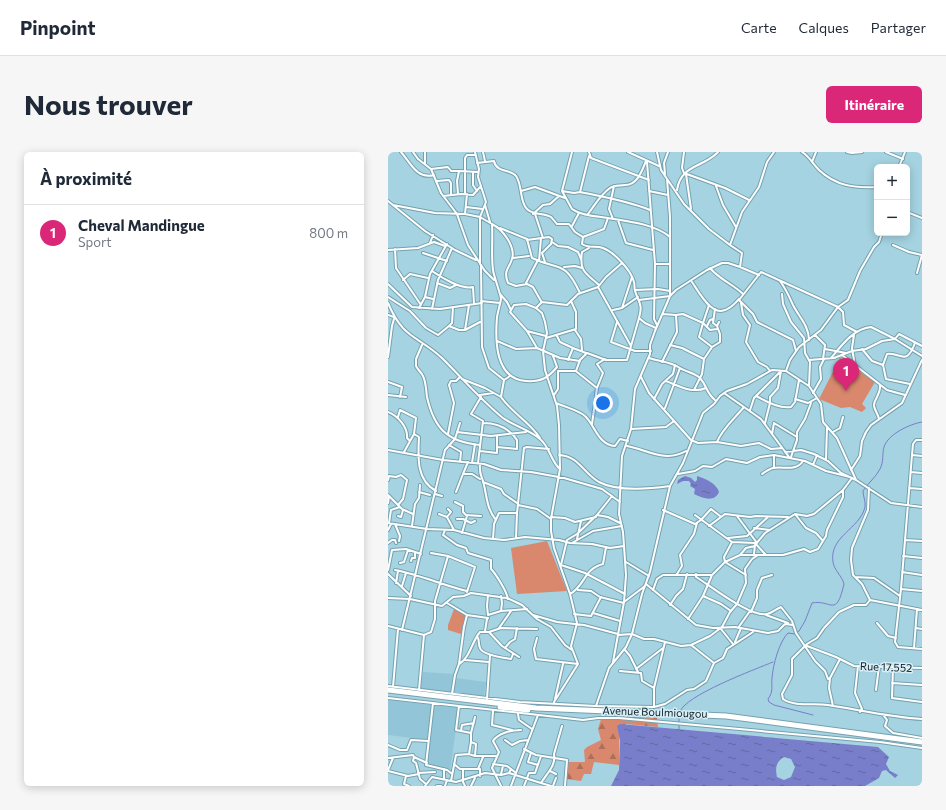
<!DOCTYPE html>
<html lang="fr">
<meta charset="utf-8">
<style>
:root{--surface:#fff;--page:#f6f6f7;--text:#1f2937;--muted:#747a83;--line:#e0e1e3;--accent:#db2777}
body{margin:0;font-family:Commissioner,sans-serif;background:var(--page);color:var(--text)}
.controls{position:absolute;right:12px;top:12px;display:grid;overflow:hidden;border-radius:6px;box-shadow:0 2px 10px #0003}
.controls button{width:36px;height:36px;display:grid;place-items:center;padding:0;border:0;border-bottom:1px solid var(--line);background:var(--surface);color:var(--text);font:20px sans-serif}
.you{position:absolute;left:215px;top:251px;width:14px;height:14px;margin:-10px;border:3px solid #fff;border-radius:50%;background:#1a73e8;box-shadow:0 0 0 6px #1a73e833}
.badge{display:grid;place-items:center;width:26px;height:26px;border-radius:50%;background:var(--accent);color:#fff;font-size:13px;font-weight:700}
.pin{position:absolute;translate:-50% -33px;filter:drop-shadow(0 1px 2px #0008)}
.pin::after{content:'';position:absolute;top:21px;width:14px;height:12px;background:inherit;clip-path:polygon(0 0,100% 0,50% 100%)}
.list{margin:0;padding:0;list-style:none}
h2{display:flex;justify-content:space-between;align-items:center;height:52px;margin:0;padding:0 16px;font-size:17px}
h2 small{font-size:13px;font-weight:400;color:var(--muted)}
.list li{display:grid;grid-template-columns:26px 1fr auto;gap:12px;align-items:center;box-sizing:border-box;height:56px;padding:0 16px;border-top:1px solid var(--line)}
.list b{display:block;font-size:15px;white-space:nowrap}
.list p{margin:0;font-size:13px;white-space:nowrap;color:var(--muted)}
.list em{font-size:13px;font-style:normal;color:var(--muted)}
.map{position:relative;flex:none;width:534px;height:634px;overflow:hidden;border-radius:6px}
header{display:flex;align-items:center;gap:24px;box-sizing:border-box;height:56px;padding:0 20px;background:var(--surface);border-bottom:1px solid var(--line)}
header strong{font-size:19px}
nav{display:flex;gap:22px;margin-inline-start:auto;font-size:14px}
.intro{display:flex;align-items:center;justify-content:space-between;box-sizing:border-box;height:96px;padding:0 24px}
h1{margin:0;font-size:28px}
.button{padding:10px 18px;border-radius:6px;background:var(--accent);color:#fff;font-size:14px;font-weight:700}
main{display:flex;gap:24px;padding:0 24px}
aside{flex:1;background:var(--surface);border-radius:6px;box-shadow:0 2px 10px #0003}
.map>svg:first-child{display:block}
</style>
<header>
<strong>Pinpoint</strong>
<nav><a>Carte</a><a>Calques</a><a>Partager</a></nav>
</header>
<div class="intro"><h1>Nous trouver</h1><a class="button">Itinéraire</a></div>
<main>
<aside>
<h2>À proximité<small></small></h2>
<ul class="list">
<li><span class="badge">1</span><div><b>Cheval Mandingue</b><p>Sport</p></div><em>800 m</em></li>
</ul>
</aside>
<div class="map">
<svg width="534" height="634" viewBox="0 0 534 634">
<defs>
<pattern id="forest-firs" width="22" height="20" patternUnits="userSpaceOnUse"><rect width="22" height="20" fill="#d9886d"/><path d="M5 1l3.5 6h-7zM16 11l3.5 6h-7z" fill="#ae6f59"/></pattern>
<pattern id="water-ripples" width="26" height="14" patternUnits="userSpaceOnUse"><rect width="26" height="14" fill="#797ecb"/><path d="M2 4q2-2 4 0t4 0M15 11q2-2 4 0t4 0" fill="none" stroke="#6267a5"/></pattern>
</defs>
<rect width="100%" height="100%" fill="#a5d3e1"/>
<path fill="#91c5d7" d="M35,520l30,2 -1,19 -32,-3z
M67,526l31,4 -2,14 -31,-2z
M0,548l71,8 -9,63 -24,-4 3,-27 -41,-5z"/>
<path fill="#d9886d" d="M452,206l35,24 -13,22 4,4 -4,4 -12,-5 -9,1 -22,-9z
M159,389l20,50 -50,3 -6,-46z
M66,457l12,6 -5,19 -13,-4v-5z"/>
<path fill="url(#forest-firs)" d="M220,564l49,2 1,9 -32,-3 -7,12v29l-25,-3 -3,12h-7l-3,7 -15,-2 2,-17h17l-1,-12 3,-3 14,-7 -3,-11 3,-10z"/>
<path fill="url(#water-ripples)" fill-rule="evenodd" d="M297,324l6,2 4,4 2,-2v-4c9,3 19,7 22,16 -5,11 -16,6 -25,2l1,-5 -5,-3 1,-2 -2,-3h-6l-6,3 1,-4z
M232,572l258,23 11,10 -3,7 4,7 8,4 -3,3 -9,-8 -4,1 -3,7 -14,8h-254l8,-16 1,-29 -3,-15zM396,605l7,2 4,8 -4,10 -7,3 -7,-3c-2,-9 -1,-15 7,-20z"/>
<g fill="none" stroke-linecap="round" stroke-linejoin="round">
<path stroke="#797ecb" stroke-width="1" d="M292,560c3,-16 76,-43 93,-50
M425,563l-39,-10 -5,-3 -1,-3c6,-8 3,-13 4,-21 1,-13 7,-36 16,-45l7,1 4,-3 6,-10 7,-18c19,-4 24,16 32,-19 -2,-8 -10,-14 -11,-22 -4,-26 27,-33 32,-55 1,-5 -2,-11 -2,-16 5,-8 13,-14 17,-22 4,-8 2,-15 4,-22 4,-13 26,-23 38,-25
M291,578v-15"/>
<g stroke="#75a1af" stroke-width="4">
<path id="street" d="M13,0c9,10 16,28 33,23
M25,0l5,7 13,10 10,24 16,21 11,31 17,26 9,9
M37,0v11
M95,0l2,9
M184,0l-10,39 10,18c10,7 25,7 36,9 19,3 47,6 62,19
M201,0l2,6 58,22
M240,0l31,14
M269,0l4,18 23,34 25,25 21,16 12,-33 17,-25 8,-25 7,-10
M296,0l-2,16 2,5 41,15 24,12
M414,0c7,4 11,12 17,18 17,16 35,18 58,17
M459,0l5,1 10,-1
M498,0l17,7
M259,10l8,102 -1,55 3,6
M424,10l4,-10
M89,11l17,-2c2,12 17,8 22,15 7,10 3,25 11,33 7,7 16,3 24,8 2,2 4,5 6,7h12l6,8 8,5 -1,7c8,5 14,1 21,4 11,4 28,22 31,34 1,3 0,6 1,9 4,12 8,13 4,27l6,5 11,5
M511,15l6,-15
M43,17l17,-2 3,4h8
M85,20v13l4,6
M277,22l-1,-11 4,-11
M298,22l5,35
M49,29l12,-1 2,3v11
M328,34l7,19 13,22
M289,38c4,-26 26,-22 41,-38
M133,39l14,-4 30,11
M174,39l12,2 6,-1 9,-36
M261,39l19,4
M192,40c24,5 48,9 70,18
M70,42l-1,-13 2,-10 19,1
M77,42v-36l2,-3h8
M55,44l18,-2 12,1 8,-9
M0,49l37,30 30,19 21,10
M5,53l42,8 30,1 15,3 6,-15 -8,-25 1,-8 -4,-17
M97,53l5,17
M78,55l17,2
M519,60l15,6
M77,62l2,-20
M145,62l10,-9 7,-1 9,-8
M147,62l8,24
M200,62c7,-9 12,-19 22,-26 4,-3 10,-2 15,-3 13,0 17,-15 21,-24
M225,67l-4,-10 5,-23
M230,68l8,23 27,7
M104,72c10,5 24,22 20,35 -3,10 -9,11 -4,24l8,3 11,-2 6,3 8,14 1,1 -6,6 6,5 3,9 2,11 -4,18 2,19 12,36 2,19 1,44 -9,50v12l3,17 16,46 7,29 -6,23 7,18 -24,38
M184,74l7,-13
M112,76l27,11 5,19c27,13 32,1 48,35
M195,85l21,-8 4,-11
M139,88l22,-3 3,2 -1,5 -9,9 3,9
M164,90l6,4 10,1 10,5 3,7
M42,91l3,-8
M342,93l12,8 -2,14 19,8
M505,93l16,7 13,3
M201,96l-7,4c-3,20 4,21 17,33
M7,97l1,19 25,37
M0,98l30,-2 16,-6 11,4
M35,101l24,8
M125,106l16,-2
M151,109l2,-23
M92,112v-47l12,7c1,15 -1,31 1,46 1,7 8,25 8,29 -1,6 -3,12 -4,18 -2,23 -2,62 29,64 15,1 22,-3 31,-14
M267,112h14
M93,113l1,82 7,21 15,12 -3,17c11,16 29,25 39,41
M176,115l11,-1 7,2
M322,116c10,12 23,16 33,26
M44,119c10,7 30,19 41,16l1,17
M529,121l5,-18
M15,128l7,-6 18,4
M392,129c6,8 9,15 13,24 6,12 16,21 16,35
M304,130c7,10 21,38 37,26 4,-2 7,-6 10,-9
M49,131l13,5 6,-3
M138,131l12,-23
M0,132l24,23 28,2 42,-6
M210,135l33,59
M247,138l23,-1 12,2
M112,142l7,8 4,8
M394,142l1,10 8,18 13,16 1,15 5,9 -1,24 12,18 2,18 14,16 19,42
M0,145l22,14 16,17 12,7 11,-9 10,4h6l4,-25
M37,145l8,2
M251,148l31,-4 6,-6 31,-20 15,-7h6l12,4
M93,149l19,2
M154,150l25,3 11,-11 20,-7 8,-10 16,-14
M0,151c15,36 29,32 54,55 20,20 39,42 61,60 11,8 27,12 37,21 10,8 11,23 20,30
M353,151l2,12 7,10 -4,17 12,20 9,5 3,4
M321,153l-6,18 7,7 7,-1
M31,156l6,-11 5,-23 17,-30
M148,156l-10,-4 -12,1 -4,7 17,19 10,17
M234,156l10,-31
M44,157l6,-29 14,-32
M327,157l-2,14 4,3
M225,158l9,-2 16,-11
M0,163l6,2
M288,163l7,-1 20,9 -4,14 13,10
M229,170l-6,20 24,9h16
M61,174l3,-3 1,-16
M319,174l3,-6 3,-1
M77,178l15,-8
M187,178l6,9 1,11
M139,179l19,5
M427,183l10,10 -2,14
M466,183l-2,13 3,18
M169,184l3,6 13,6 -5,12
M158,186l30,-9v-17l-5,-11
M109,189l19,8 21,-1 23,10 20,3
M34,193l-6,14v7c1,3 6,7 7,10 3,6 3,14 4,21 7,31 20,45 53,48
M282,193l12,3 22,11 -2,15 -8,16
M185,196l13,5
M437,197l21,4
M474,197l10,12 11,4
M408,199l-3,-11 -36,-18 -4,-8 -14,-14 22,-28 77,35 5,5 1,13 13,7
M454,203l45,35 18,5
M165,204l4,11
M0,205l4,-31 2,-7
M261,206c11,4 20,3 31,10l-15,40
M443,206c11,-13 22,-29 40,-31l24,12 27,17
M316,207l8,-12 8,-5v-8l-3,-8 2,-4
M421,208l25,-2 18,-7 14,-2 16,-8 13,-2 4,-5 23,12
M274,210l15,-30 -1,-17 -13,-1
M292,216c6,4 15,5 20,10 8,9 5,14 16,23
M170,219h18l4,-11 7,-7 19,7h21l12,-42
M398,219l23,15
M189,220l20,16
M253,225l8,16 42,47 7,3 19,-1 24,4 18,-3 12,6 11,-1
M74,227l23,9 16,9
M116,228l6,-4
M278,229c13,5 26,13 40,7
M0,230l14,5 -2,10
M522,232l-24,-5 -3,-14 4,-11c14,-2 19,13 28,-11
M336,241l37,26 28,38
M425,241l8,-14 -1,-12 4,-8
M0,243l18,2
M92,243l13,-2
M166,243l4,-6v-17
M368,244c10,5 23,13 35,11l4,-5 4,-22
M266,247l8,-15 11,-10 2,-9
M407,247l13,4 9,-5
M168,251c9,4 22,7 29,13 10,9 13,29 30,30l5,-7 8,2
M362,258l4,-12 27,-27
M0,260c10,4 20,15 19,26l3,3
M10,265l2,-7 16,8 -2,16 -10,18
M491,267c-1,-5 -4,-8 -5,-13 -1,-6 7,-11 6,-21
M95,271c14,0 26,5 34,17v9l-20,-2
M377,271l5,-20v-6l8,-9 3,-17
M204,272l5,-36 6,-15 -6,-9 8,-5
M243,277l35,-2 8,-6
M69,280l34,4 35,-4
M445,280l7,-4 3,-11
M26,282l5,3c-1,20 -3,43 17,54
M60,282l6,-31 -5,-18 2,-4h5l4,-4
M384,282l2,-11 23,14
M534,288h-6l-3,4 -1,11 -11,134 -6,53 3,5 24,2
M329,290c5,-13 18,-24 27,-35
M61,293l12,7 -1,10
M239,294c21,4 38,17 59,5
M0,298l55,10 41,4 17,6 30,2 33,6 38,11 18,13
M92,299l17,2v-17
M397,300l16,-2 13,4 14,7 13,12 15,7 35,23 31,4
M171,303c20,1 24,18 40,27 19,10 50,7 71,4
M386,303v12
M524,303l10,1
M403,305l6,-17v-8l8,-13 6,-16
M438,308l1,-33
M80,310l-5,12h9l8,5
M84,311l3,-19
M90,311l5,-42 -12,-7 10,-17
M92,312c-1,12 2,11 4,21 3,13 3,24 12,35
M425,313l4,-10
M463,318l9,-14 2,-15 4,-9 5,-7 31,-22 20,-43
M523,320l11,1
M290,322l17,-3 8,-5 9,1 14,-8 21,4 13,-6 14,-2 31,6 21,10 24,6
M374,322c3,-2 7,-5 11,-6 10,-2 23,4 30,-7
M0,328l1,-4 7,1 5,-2 6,5 -4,19 -5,6
M95,330l18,7 3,5 13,9
M481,336l-1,22 -16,38 -1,12 2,15 9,9 8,16
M521,336l13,1
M31,340l11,3
M68,340l7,-18
M47,342l7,2
M0,343l14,14 11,5
M67,350l8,4v6l3,3 15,1
M0,351l1,-7
M130,353l19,4 14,10
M275,358l32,14 6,-4 10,-11 9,7
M51,362l8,3 7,13
M407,362l11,14 10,5 7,8
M209,363l15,-19
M307,363l37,27 23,1 10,11
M10,364l3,1 2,-7
M349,364l20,27
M59,365l4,-5 -3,-3
M163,365l14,1 10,4 21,-5
M69,367h6l8,4 4,-2
M0,371l39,6 27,1 30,8 20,2 21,-3 34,3 11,3 22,1 18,4 14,-2
M1,371l2,-13 9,-3
M7,372l5,12 -1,5
M24,374l3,-22 4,-6 1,-13
M321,374l16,-12 25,3 6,-1 32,1
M366,376l16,2
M0,378l3,-6
M57,378l-2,5 14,10 9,3 2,5 23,7v9c5,5 16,23 17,30
M74,381l5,-17
M128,386l1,-25 7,-65 3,-1 22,2
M340,386l19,-2 21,-19
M105,387l1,-15 5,-11h18
M189,387l4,-18
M517,388l17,1
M0,391l4,-3h3l1,3
M184,391l21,-12 29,-5
M43,401l17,3 27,11 -8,25
M366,402l1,-9 10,-12 30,-19 12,2 7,-2 29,-24 9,-12
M352,403l6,-7 9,-2
M515,404l19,2
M23,409l1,-3h3v-5
M238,410l23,14
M12,411l4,-1 4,-12
M173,413l6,-25 10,-6 20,-19 11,2 12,6
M173,413l24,8 40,21
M0,418l4,-20 14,-1 15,5
M7,418c25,5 48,15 72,21
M514,420l20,3
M0,422l23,22
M289,422l5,-8 -2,-11 14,-21 3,-11
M308,422v3c15,9 55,41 71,37 5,-1 9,-5 14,-7l11,14 4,12 19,28 10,10 3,8 2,-1 -1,10 4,18
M358,423l-21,-13 15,-7h43l21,-6 6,3 8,-3 8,-13 1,-6 16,-33v-7
M467,425l19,1 26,18
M8,431l2,-12
M258,432l50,41 17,3 22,-1 33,6 10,-2 7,-7 8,1
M14,434l4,-13
M513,437l21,2
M190,438l13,1 9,6 24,6
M265,438l4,-11 6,-4h48
M182,442c16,-9 13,-25 33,-30l3,-17
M100,443l-1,11 1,9
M113,444l1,7 -1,8
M315,444l18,8 10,7
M0,446l22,1 32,7 11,-9 11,-1 7,-3 36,5 15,7 15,14 14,8 14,18 7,5
M482,448l-4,5h-12l-15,7 -15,16 -7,10 -10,6 -15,15v16l-10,19 1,5c11,8 32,4 45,6 32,5 62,12 94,14
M482,448l52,10
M236,450l21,-16
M59,451l20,12 21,3
M282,453l6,-9 7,-7 4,-15
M363,460l6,-14v-8l5,-12 10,-3
M205,461l27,8
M186,462l17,2 10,-19
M79,463l-3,12 -5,37c11,-6 13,-23 21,-32h9l13,14 17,11
M100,463l13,-4 26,-2
M145,463l24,7 27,3 34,9
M378,463l22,8
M300,467l15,-23 9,-21 13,-13 -1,-5 8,-15
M489,471l11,13 8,2
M0,474l36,9 7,-3 4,-13v-18l13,-45
M111,476l12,-17
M350,476l12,-17
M528,476l6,1
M333,477l12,15
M14,478l43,-180 10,-11 5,-16
M97,479l2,-12
M101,480l12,-4 36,1
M230,483l14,-1 12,5h10l27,7 10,-1 23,18
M89,484c3,4 1,8 3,12 2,7 24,10 31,11l2,-5
M149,486l-3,11 2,10 42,5
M347,490l6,-14
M303,493l19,-9 12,-9 8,-15 7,-8 9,-21 -1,-14 7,-10 6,-4
M419,494l29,11 18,9 68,2
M117,496l5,-6 5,-3 2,-11
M526,496l3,-39
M237,498l5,6 8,16
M77,508l24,2
M225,510l11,-60 2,-27 -3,-43 -4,-18 3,-58 9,-27 4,-40 15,-35v-9l5,-14 15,-35v-79l-3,-38
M470,514l-3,27 7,16 -2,3
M505,514l-1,32 30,4
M248,517l27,-21
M232,519l21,2 1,8 12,7
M442,526l10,-19
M504,531l30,2
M0,534l132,16 76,4 13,-38 17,-21 6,-13 10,-40 8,-22 20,-86 13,-23 20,-50 11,-9 6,-8 7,-5 20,-7 25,-14 14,1 4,-11 9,-13 22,-17 17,-23 10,-7 12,-29 14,-24 5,-5 3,-9
M5,535l5,-58
M31,538l5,-55
M488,538l3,-24
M64,542l3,-19 4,-11
M0,546l195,22 15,-2h21l261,24 42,6
M99,547l3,-44
M167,547l8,-35
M45,551l-7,62 21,5 4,3
M71,554l-3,24 15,3 4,-16
M208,554l58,1 11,-3 22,-14 7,-1 12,-8 8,-18 9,-5 4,-9 26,-17
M266,555v-19l11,-46
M105,559l-1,14 20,5
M130,562l1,6 13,9
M496,564l3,4 -2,6 8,7 29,5
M73,579l1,-6 12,-2
M83,581v9l5,2 -1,12h21
M117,588l7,5 8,-4 8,-1
M0,593l12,5h7l4,-10 17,1
M136,597l12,6 31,5 -2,26
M143,601l-3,9 10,3
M81,602l2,-12
M26,605l-1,4 3,2 4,16 6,5
M0,606l25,-3 1,2 13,6
M66,612l6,5h20v7
M105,612l14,2 4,3
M56,617v10
M75,617v13l2,4
M90,617l5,-12
M0,618l5,-12
M0,619l20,5 11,-2
M162,619l6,3
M30,621l17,-1
M121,621l32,10c6,-10 15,-17 13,-29l8,-28
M113,622l2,-8
M18,624l-2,8 5,2
M63,629l5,-26 13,-1 6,2
M153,631l10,3
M37,634l7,-9 24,5 29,-9 16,2 8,-2 2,-4 5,4
M49,634h4
M57,634l2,-6
M83,634l4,-8
M113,634l-9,-18 7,-16 -6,-11c5,-8 19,-11 28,-11
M123,634l27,-71
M136,634l5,-13h6l6,-17
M165,634l3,-8"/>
</g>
<g stroke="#75a1af" stroke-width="7">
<path id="highway" d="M0,538l148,18 190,8 196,26
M112,555l28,3"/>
</g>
<use href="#street" stroke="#fff" stroke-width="2"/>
<use href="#highway" stroke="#fff" stroke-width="5"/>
</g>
<g text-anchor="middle" stroke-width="3" stroke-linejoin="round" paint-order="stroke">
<g font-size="11" fill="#0e1f25" stroke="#d9eff7">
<text transform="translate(498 515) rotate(2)" y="4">Rue 17.552</text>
<text transform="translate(267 560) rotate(2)" y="4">Avenue Boulmiougou</text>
</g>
</g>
</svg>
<div class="controls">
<button>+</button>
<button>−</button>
</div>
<div class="you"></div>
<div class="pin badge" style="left:458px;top:239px">1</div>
</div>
</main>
